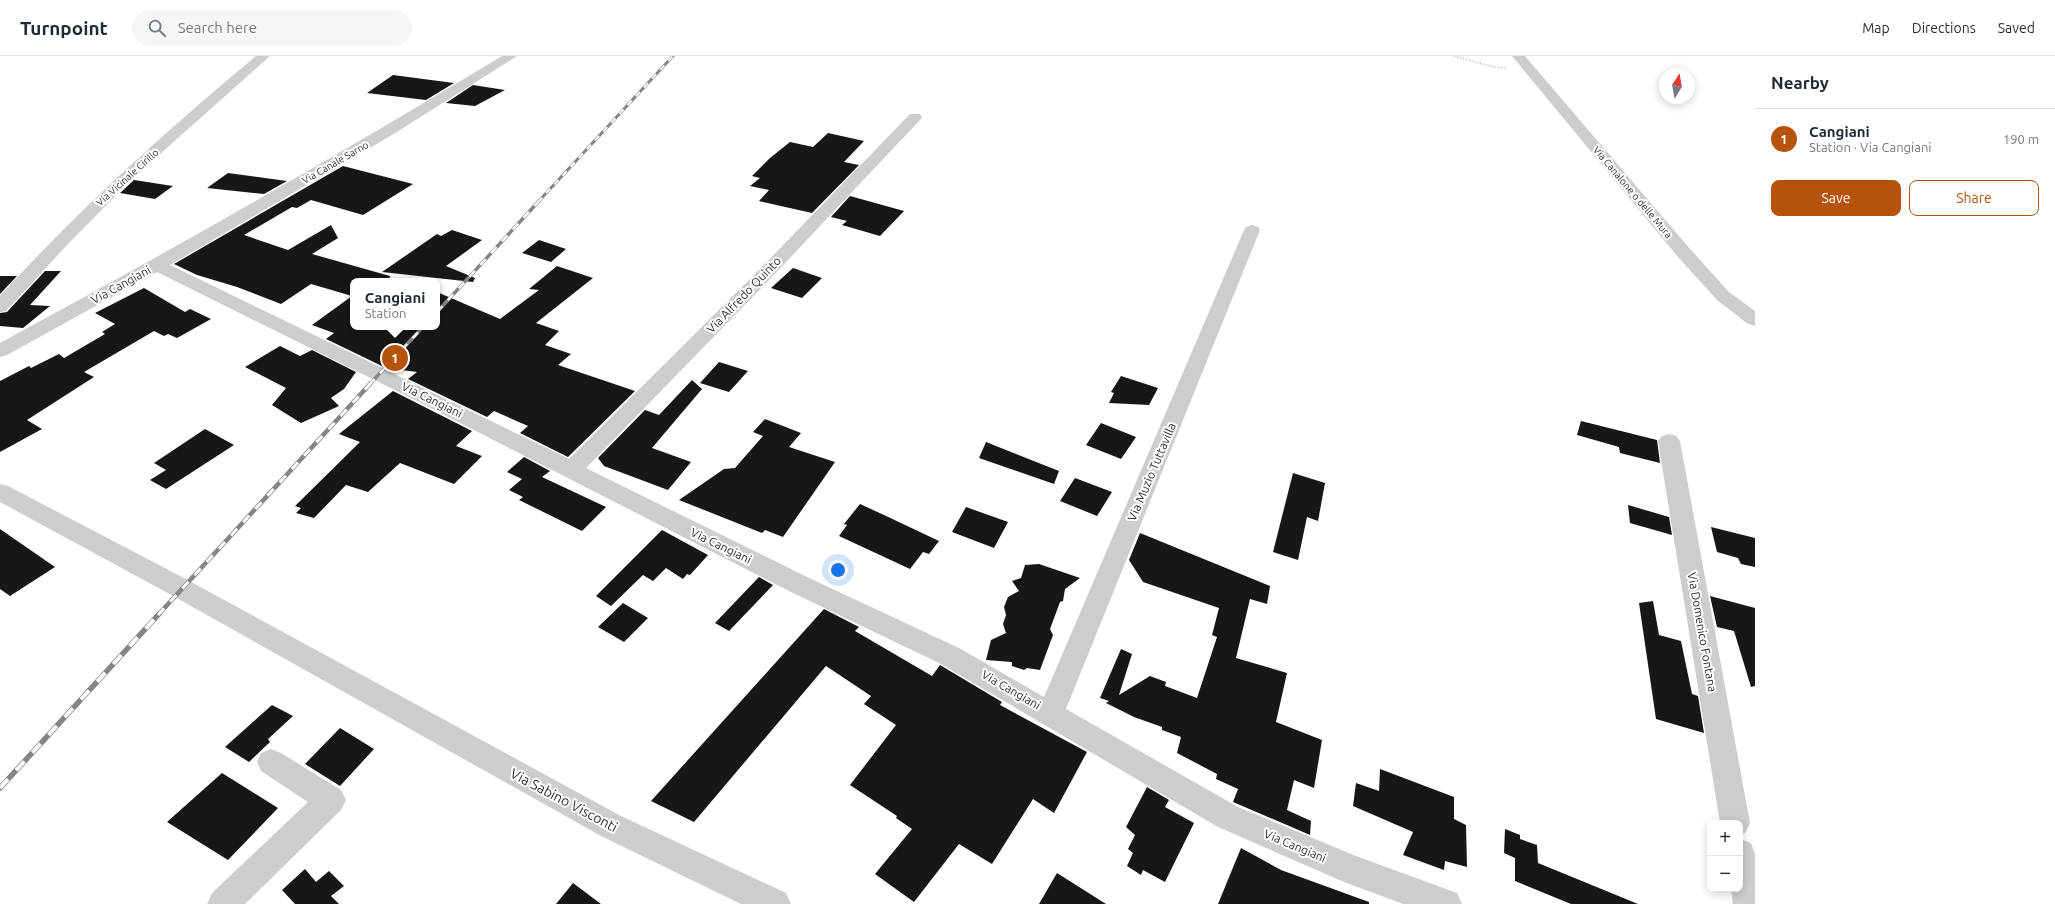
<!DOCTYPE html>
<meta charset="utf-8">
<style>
:root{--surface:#fff;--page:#f6f6f7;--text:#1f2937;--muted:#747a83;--line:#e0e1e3;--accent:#b45309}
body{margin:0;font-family:Ubuntu,sans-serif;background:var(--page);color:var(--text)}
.controls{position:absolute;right:12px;bottom:12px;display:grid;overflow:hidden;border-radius:8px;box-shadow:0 2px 10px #0003}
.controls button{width:36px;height:36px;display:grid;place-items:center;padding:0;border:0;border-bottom:1px solid var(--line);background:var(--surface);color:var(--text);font:20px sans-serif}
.compass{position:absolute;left:1659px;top:12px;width:36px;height:36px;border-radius:50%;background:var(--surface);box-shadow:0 2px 10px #0003;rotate:11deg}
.you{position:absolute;left:838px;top:514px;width:14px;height:14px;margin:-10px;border:3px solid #fff;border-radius:50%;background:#1a73e8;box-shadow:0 0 0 6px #1a73e833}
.badge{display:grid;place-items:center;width:26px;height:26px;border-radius:50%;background:var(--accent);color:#fff;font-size:13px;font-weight:700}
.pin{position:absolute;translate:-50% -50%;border:2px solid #fff;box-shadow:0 1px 4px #0006}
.popup{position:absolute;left:350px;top:222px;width:90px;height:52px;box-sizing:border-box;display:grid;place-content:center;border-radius:8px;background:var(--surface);filter:drop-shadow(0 1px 3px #0005);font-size:13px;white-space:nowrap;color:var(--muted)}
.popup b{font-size:15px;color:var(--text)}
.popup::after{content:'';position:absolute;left:50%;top:100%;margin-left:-8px;border:8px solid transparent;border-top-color:var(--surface)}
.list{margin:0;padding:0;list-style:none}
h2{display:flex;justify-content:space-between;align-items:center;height:52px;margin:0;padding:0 16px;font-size:17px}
h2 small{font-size:13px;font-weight:400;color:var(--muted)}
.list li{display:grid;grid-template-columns:26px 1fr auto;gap:12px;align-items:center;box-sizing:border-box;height:60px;padding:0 16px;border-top:1px solid var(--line)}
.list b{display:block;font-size:15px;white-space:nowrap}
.list p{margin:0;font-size:13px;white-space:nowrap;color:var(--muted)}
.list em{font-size:13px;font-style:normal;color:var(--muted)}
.actions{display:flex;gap:8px;padding:12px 16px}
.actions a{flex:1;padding:9px 0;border:1px solid var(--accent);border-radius:8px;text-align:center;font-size:14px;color:var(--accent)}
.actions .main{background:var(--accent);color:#fff}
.icon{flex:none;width:22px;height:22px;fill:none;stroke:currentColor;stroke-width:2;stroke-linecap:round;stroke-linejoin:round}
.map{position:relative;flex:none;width:1755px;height:848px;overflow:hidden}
header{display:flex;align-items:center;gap:24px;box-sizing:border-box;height:56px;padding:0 20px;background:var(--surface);border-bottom:1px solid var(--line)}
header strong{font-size:19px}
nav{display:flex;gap:22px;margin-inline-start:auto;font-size:14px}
.search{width:280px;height:36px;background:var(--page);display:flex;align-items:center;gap:10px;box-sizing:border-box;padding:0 14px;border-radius:22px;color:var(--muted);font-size:15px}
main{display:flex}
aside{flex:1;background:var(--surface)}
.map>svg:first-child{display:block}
</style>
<header>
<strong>Turnpoint</strong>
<div class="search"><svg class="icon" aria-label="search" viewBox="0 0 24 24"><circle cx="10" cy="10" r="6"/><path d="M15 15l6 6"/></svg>Search here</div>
<nav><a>Map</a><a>Directions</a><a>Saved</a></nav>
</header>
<main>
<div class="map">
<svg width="1755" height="848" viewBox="0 0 1755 848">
<rect width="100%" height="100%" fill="#fff"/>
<path fill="#171717" d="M393,19l38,5 23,3 -28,17 -59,-7z
M473,29l32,5 -30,16 -29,-3z
M828,77l36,8 -20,21 15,3 -47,48 -53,-12 10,-11 -19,-4 10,-8 -8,-2 18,-18 20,-16 23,5z
M343,110l70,18 -50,31 -52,-15 -14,8 -5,-1 -48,28 44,15 43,-25 7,13 -26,16 78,22 -1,5h-36v46h84v-35l63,27 39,-29 -10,-1 28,-23 36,12 -57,45 23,8 -14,14 26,9 -13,11 77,26 -67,66 -48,-24 8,-7 -34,-15 -7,6 -79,-38 9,-7 -31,-4 -60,-29 8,-6 -22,-8 40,-29 -41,-12 -30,20 -44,-17 -40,-12 -23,-11z
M228,117l59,8 -23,13 -57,-6z
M134,124l39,6 -18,13 -35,-6z
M850,140l54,15 -24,25 -38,-11 5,-4 -16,-4z
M452,174l30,10 -36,26 29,12 -2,4 -91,-10 55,-38 4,2z
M539,184l27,9 -15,13 -29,-9z
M793,212l29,10 -20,20 -31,-10z
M45,215h16l-31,34 20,1 -27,22 -23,-2v-13l7,-1z
M0,220h17l-17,18z
M144,232l41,24 5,-3 21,10 -34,19 -9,-4 -4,2 -10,-5 -70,41 10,5 -67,43 15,9 -42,23v-71l29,-15 2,2 28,-14 5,4 41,-24 -3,-2 13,-8 -20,-11z
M280,290l20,10 12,-6 44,22 -12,17 -13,9 8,8 -38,17 -29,-18 14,-17 -41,-21z
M719,306l29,9 -19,21 -29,-9z
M1121,320l37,12 -9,17 -40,-2 5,-10 -3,-1z
M692,324l10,9 -50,59 39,14 -23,28 -64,-24 -6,-8 47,-48 14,5z
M393,335l79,40 -16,15 26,10 -28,28 -54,-21 -32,29 -22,-7 -32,33 -18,-5 5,-5 -6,-2 65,-64 -21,-8z
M765,363l36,14 -12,14 46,15 -52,75 -18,-7 -3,3 -83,-33 45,-31 11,-1 28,-32 -10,-4z
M1581,365l76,19 3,23 -40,-10 -1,-6 -42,-12z
M1101,367l35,14 -15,22 -35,-14z
M205,373l29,16 -68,44 -16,-9 16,-10 -12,-7z
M986,386l73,29 -5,13 -75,-26z
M524,401l26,14 -8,6 64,30 -24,24 -63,-31 4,-3 -14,-7 13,-11 -15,-7z
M1293,417l32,10 -7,38 -11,-4 -9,43 -25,-8z
M1075,422l37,14 -15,24 -37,-15z
M860,448l24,11 55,26 -10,13 -6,-2 -13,17 -71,-33 8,-11 -3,-1z
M1628,449l41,12 3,18 -42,-12z
M966,451l42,15 -14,26 -42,-16z
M1711,471l44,11v29l-14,-3 -3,-6 -21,-6z
M0,473l55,38 -45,29 -10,-7z
M662,474l46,25 -18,20 -3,-1 -4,5 -17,-11 -13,13 -10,-6 -32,31 -15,-10z
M1140,477l130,53 -3,18 -17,-5 -14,59 51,15 -11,49 46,18 -8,48 -20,-8 -7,30 24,11 -1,14 -77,-33 5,-13 -22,-10 1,-5 -40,-21 4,-16 -19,-7v-3l-28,-10 -28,-14 3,-2 -9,-3 21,-49 11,5 -13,41 31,-19 16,6 -1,4 32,12 20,-61 -5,-2 7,-27 -76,-26 -14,-22z
M1039,508l41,14 -15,11 -2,12 -3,1 -10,27 3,6 -13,35 -13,-2 -3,2 -12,-4v-4l-26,-2 5,-20 15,-7 -3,-9 3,-9 -2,-8 4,-10 11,-6 -7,-10 9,-3 4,-13z
M759,521l14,8 -44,46 -14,-8z
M1710,540l45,12v78l-4,1 -17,-56 -17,-4z
M1653,545l6,34 22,6 11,53 6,2 6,37 -48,-14 -17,-116z
M623,547l25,15 -24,24 -26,-15z
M824,553l35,18 -4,4 77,45 8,-11 62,37 -2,3 87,47 -33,61 -21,-14 -41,65 -33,-20 -45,58 -39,-28 37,-45 -16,-11 1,-2 -47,-31 46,-60 -32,-21 7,-8 -45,-30 -132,156 -43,-21z
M272,649l21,11 -25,23 2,3 -21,20 -24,-15z
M340,672l34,21 -34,37 -35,-22z
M1380,713l74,28v22l12,6 1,42 -22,-6 -1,9 -41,-15 10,-23 -60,-26 3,-23 23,8z
M222,717l56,35 -50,52 -61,-38z
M1147,731l22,13 -4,7 29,16 -29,59 -22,-12 -2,5 -14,-9 6,-13 -5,-4 7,-14 -9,-8z
M1505,773l15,6v4l17,6 1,18 100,41h-67l-56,-23v-23l-11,-5z
M1241,792l40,22 88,32v2h-151z
M305,813l11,13 13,-11 15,15 -13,10 8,8h-44l-13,-14z
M1057,817l49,31h-67z
M573,827l28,21h-45z"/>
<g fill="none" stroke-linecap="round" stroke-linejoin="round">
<path stroke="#cacaca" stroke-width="1.5" stroke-dasharray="1.5 1.5" stroke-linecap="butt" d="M1454,0l40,11 13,1"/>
<path fill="#cdcdcd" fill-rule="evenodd" d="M256,0h14l-138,123 -64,65 -62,67 -6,1v-16c79,-87 166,-165 256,-240z
M502,0h15l-125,79 -222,130 399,194 190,-189 151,-156h10l2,3 -2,3 -149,158 -185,190 221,109 152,71 85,49 200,-467 2,-3 6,-2 6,2 2,3 -194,479 172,98 118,49 101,37 5,11h-59l-59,-22 -126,-55 -277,-163 -152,-73 -368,-188 -264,-131 -150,83 -7,2v-14c170,-92 337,-187 502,-287z
M1512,0h13l165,193 39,43 26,19v15l-7,-2 -31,-24 -39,-43z
M1669,378l7,2 4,5 70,382 -5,10 -5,2v-12h-20l-62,-382 4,-5z
M0,428l8,2 174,91 439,239 165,77 5,11h-50l-140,-68 -437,-245 -164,-89z
M271,693l10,4 60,37 5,10 -5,10 -96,94h-38l5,-11 96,-91 -47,-31 -4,-9 4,-9z
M1740,783l11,4 4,11v50h-22l-2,-15h9z"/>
<g stroke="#858585" stroke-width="3">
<path id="rail-far3" d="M538,146l135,-146"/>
</g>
<g stroke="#858585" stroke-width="3.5">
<path id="rail-far2" d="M437,256l102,-111
M369,329l54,-58"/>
</g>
<g stroke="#858585" stroke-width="4.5">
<path id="rail-far1" d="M158,559l212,-231"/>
</g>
<g stroke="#858585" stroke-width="5.5">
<path id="rail" d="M0,732l159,-174"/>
</g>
<use href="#rail-far3" stroke="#fff" stroke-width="2" stroke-dasharray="6" stroke-linecap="butt"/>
<use href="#rail-far2" stroke="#fff" stroke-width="2.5" stroke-dasharray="8" stroke-linecap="butt"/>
<use href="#rail-far1" stroke="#fff" stroke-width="3" stroke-dasharray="9" stroke-linecap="butt"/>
<use href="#rail" stroke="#fff" stroke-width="4" stroke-dasharray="12" stroke-linecap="butt"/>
</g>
<g text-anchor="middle" stroke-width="4" stroke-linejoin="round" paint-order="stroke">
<g font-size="10" fill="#303030" stroke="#fff">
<text transform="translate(335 106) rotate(-30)" y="4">Via Canale Sarno</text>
<text transform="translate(127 121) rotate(-42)" y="4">Via Vicinale Cirillo</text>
<text transform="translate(1633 136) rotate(50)" y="4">Via Canalone o delle Mura</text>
</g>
<g font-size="12" fill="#303030" stroke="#fff">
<text transform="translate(121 229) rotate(-29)" y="4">Via Cangiani</text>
<text transform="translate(744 239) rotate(-46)" y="4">Via Alfredo Quinto</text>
<text transform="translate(432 344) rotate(26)" y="4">Via Cangiani</text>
<text transform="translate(1152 416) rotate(-67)" y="4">Via Muzio Tuttavilla</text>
<text transform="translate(721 490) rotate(26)" y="4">Via Cangiani</text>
<text transform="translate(1702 576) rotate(80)" y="4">Via Domenico Fontana</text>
<text transform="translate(1011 634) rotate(30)" y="4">Via Cangiani</text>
<text transform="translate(1295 790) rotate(23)" y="4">Via Cangiani</text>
</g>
<g font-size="14" fill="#303030" stroke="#fff">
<text transform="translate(564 744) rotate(28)" y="5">Via Sabino Visconti</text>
</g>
</g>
</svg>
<div class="controls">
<button>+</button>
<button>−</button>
</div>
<svg class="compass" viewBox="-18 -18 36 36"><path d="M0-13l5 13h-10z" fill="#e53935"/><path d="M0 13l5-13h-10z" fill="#747a83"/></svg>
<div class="you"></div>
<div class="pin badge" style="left:395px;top:302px">1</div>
<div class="popup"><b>Cangiani</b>Station</div>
</div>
<aside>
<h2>Nearby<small></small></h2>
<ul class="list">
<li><span class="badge">1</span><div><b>Cangiani</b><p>Station · Via Cangiani</p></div><em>190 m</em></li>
</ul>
<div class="actions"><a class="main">Save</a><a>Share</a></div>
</aside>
</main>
